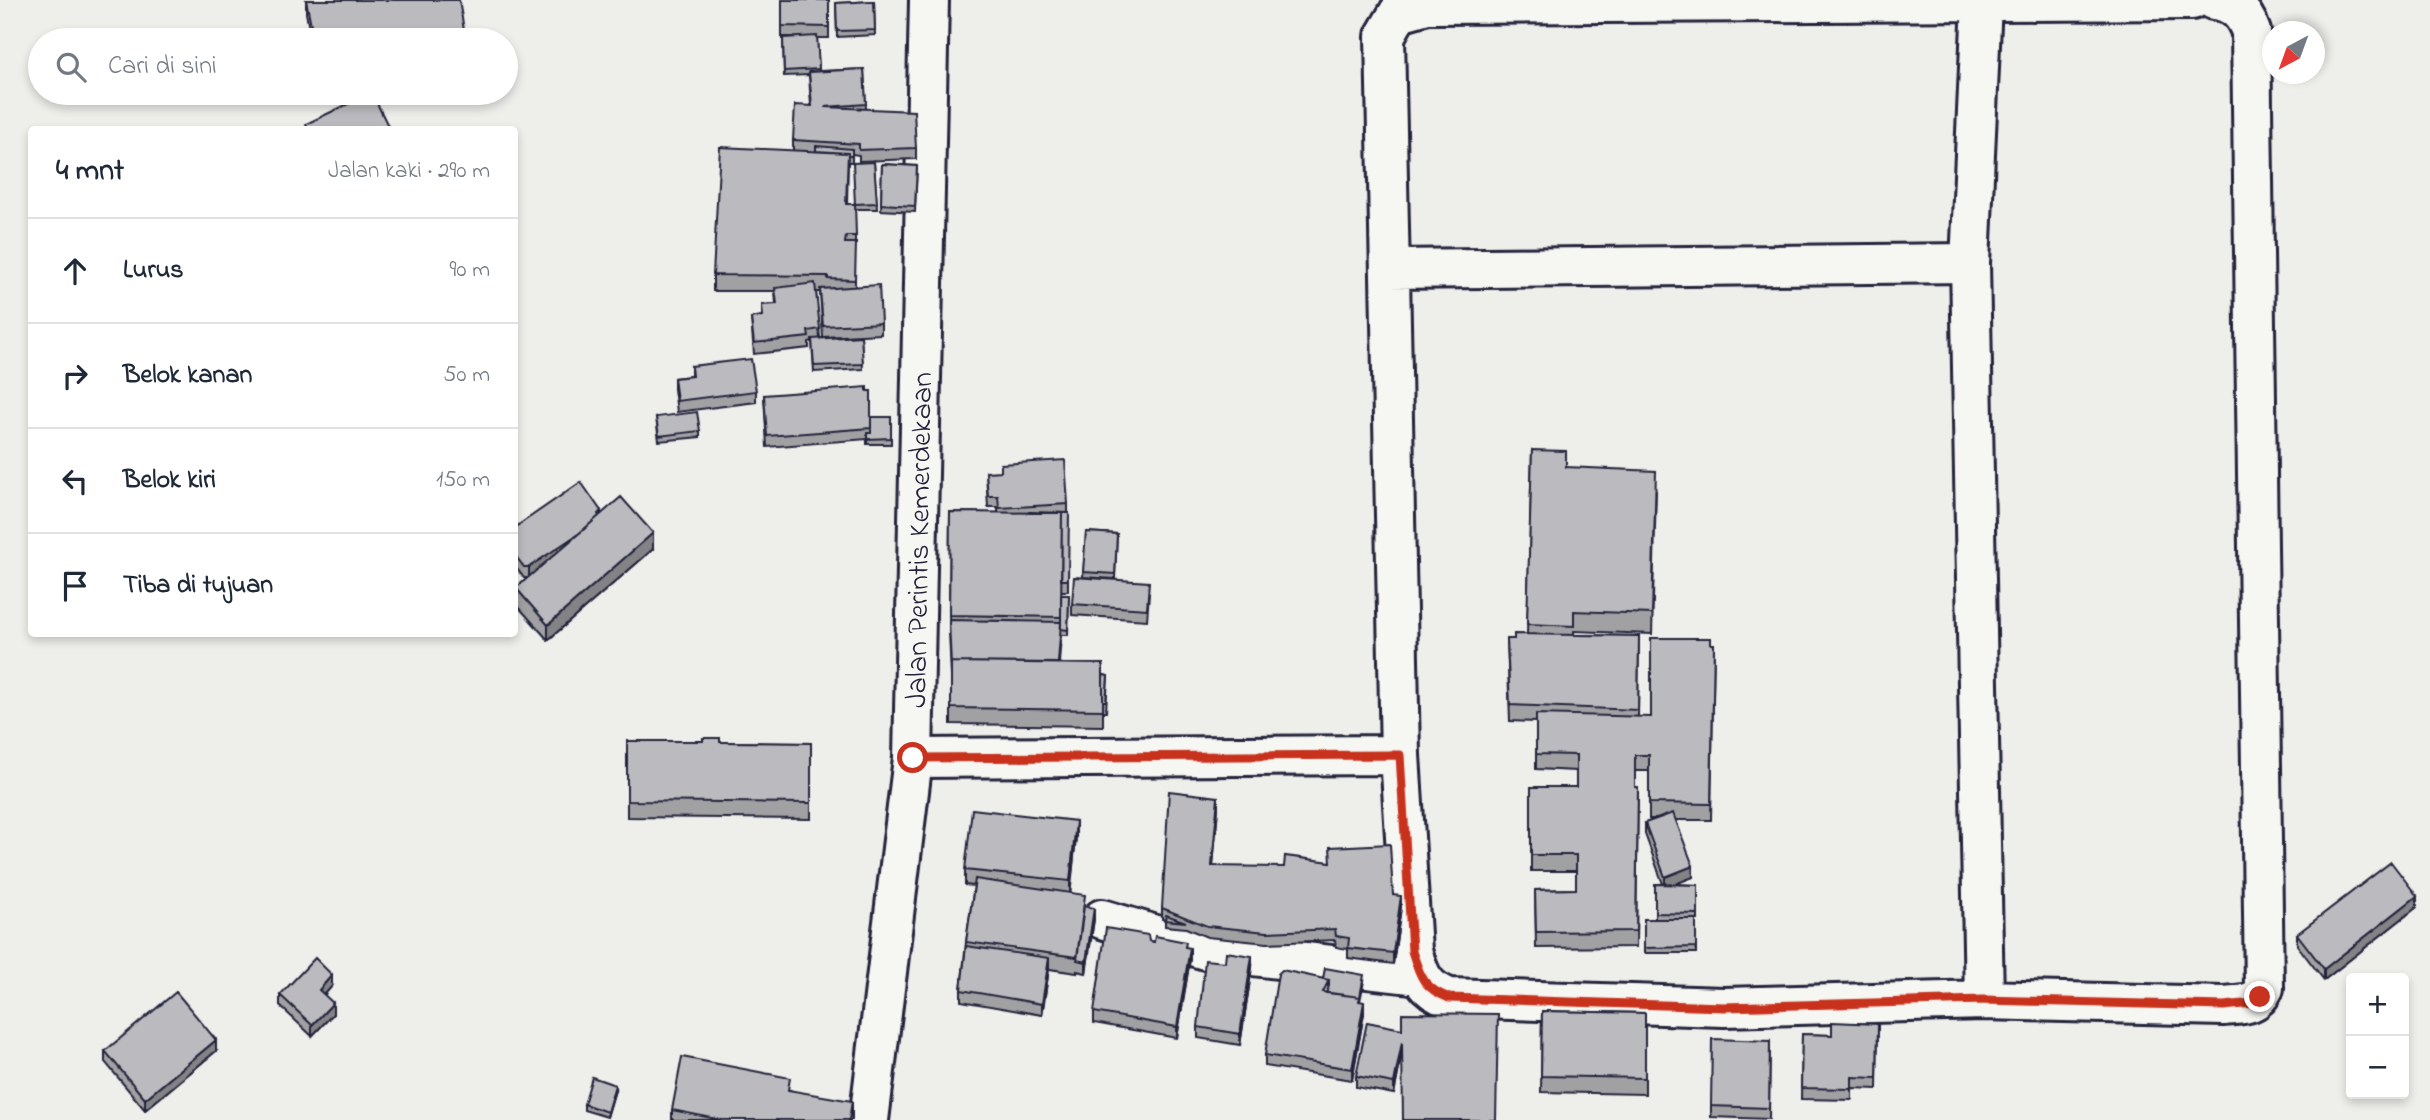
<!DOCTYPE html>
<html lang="id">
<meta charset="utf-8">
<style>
:root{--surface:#fff;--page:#f2f2f3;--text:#1f2937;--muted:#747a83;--line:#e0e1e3}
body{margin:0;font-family:"Indie Flower",sans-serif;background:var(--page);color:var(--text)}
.controls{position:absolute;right:21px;bottom:21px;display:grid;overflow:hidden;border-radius:7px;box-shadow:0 4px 10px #0003}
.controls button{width:63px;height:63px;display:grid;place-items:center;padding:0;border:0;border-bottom:2px solid var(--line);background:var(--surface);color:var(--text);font:35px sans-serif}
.compass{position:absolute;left:2262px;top:21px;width:63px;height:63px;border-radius:50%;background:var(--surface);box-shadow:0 4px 10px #0003;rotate:221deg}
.stop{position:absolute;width:21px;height:21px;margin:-16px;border:5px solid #c8321e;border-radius:50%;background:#fff}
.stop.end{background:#c8321e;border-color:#fff;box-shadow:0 2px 7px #0008}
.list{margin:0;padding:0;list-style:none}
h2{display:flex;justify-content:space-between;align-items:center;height:91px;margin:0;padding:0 28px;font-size:30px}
h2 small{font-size:23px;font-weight:400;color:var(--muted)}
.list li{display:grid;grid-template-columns:46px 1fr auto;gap:21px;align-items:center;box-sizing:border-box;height:105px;padding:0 28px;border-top:2px solid var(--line)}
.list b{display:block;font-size:26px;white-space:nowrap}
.list em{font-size:23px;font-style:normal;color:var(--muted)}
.icon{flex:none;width:38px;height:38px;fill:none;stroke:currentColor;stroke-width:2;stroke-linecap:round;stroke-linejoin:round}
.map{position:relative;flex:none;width:2430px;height:1120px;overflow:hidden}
.search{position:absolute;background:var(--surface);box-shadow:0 4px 10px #0003;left:28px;top:28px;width:490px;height:77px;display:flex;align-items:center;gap:18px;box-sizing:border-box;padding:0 24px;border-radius:38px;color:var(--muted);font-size:26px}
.panel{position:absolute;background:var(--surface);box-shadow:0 4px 10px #0003;left:28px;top:126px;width:490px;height:511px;border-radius:7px}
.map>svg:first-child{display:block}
</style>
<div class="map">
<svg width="2430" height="1120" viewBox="0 0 2430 1120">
<rect width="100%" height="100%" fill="#eeeeeb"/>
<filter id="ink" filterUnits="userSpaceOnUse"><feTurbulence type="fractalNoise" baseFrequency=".0143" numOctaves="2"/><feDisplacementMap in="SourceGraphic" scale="14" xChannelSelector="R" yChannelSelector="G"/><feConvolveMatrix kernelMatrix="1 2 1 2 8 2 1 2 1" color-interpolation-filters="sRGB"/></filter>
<g filter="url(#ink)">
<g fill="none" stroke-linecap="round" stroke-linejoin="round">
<g stroke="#22223b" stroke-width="44">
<path id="minor" d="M2192,0l-765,4 -28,8 -14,24 15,719 12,196c8,25 11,37 37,47l275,9 260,-7 240,6c18,-2 32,0 40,-18l-13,-956c-6,-18 -17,-30 -37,-32
M1982,2l-12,261 14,737
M1390,269l580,-6
M913,758l487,-3
M1102,919l107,32 211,24"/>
</g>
<g stroke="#22223b" stroke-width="44">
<path id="major" d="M869,1120l44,-362 16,-758"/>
</g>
<use href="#minor" stroke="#f6f6f2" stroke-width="38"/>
<use href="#major" stroke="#f6f6f2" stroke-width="38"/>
</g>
<path fill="#a1a1a4" stroke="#22223b" stroke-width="2" d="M306,0l159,36v4h-154l-5,-27z
M782,0h47v38h-12l2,33 45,-2 2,40 50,39v11l-57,2v-6l-7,-1v8h-4l-1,42h7l20,-42 3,47h-22v78l26,36v11l-58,3 -3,-45h-4l4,46 41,-2 2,33 -49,3 -2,-31 -3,1v6l-55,6 -3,-36 11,-2v-11l14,-1 -1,-13h-62v-16l80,-125v-10l18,-34 -2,-31 -25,1 -1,-38 11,-1h-12z
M874,1l1,34 -38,2 -1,-34z
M882,164l35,2 -2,46 -34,-2z
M691,366l65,25v11l-79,10 -3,-23v-11l17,-2z
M764,395l107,22h20v27h-24v-5l-100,8z
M656,417l44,14v6l-41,4z
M1532,450l34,17 90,24 -4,143 -78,-3v4l65,1 -1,81h13l60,-73h3l-3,176h-35l17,57 -19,7 24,1v35h-2v33h-52v-34h11v-35h8l-18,-50v-11l11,-4h-7v-48h-14v16h3l-2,160 -100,1 -1,-58 41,-1v-18h-45v-84h45v-16l-40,-2v-47l-26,-1 -3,-82h7l13,-5z
M986,472l82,32v87h-7v4h8l-1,40h-7l-2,28 49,13 -2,36h-3v14l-152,-2v-47l-2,-46 1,-119 48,1v-6h-10z
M601,514l52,35 -105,91 -32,-36v-16l12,-10h-4l-10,-13v-37z
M1086,532l31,2 -2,45 -32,-2z
M1149,593l-2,27 -75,-5v-11z
M627,741l184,2v76l-184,-2z
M1218,808l-5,58 180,29 8,12 -8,57 -45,-6v-9l-12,-2 -1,-7 -68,3 -60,-6 -21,-9 -21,-2v-6l-3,-1v-11z
M1076,837l-6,55 15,14 9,13 -8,54 -9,-2v2l-28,-4 -7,46 -81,-14v-11l5,-48 8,-56 -9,-1v-15z
M2417,907l-93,73 -27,-35v-11z
M1149,941l37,6 4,12 -13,79 -83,-15v-11z
M1252,967l-12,78 -42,-7v-11z
M1364,981l-4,20 4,12 -12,67 -87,-14v-11z
M332,986l-8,9 9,19 -21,22 -32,-30v-11z
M1542,1011l103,2v81l-104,-2z
M1878,1024l-1,65 -25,-1v12l-51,-1 1,-65 30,1z
M1402,1029v24l-8,41 -38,-7v-11z
M1770,1041l-1,78 -58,-2v-11z
M105,1051h111l-71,59 -40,-48z
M615,1090l-8,27 -23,-7v-6z
M790,1090l62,27v3h-180v-10z"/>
<path fill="#838386" stroke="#22223b" stroke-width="2" d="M601,511v19l-72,48v-11z
M653,533v16l-105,91v-15z
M1218,797v11l-6,69v-11z
M1076,821v16l-6,60v-16z
M1693,866v11l-28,11v-11z
M1401,896v11l-8,57v-11z
M2417,896v11l-93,73v-11z
M1094,908v11l-8,54v-11z
M1190,948v11l-13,79v-11z
M1252,956v11l-12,78v-11z
M1049,958v11l-7,46v-11z
M332,975v11l-13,15v-11z
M1364,1002v11l-12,67v-11z
M333,1003v11l-21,22v-11z
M216,1040v11l-71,59v-11z
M1402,1042v11l-8,41v-11z
M615,1085v5l-8,27v-5z
M852,1101v19h-3z"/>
<path fill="#bbbbbf" stroke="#22223b" stroke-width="2" d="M306,0h153l6,36 -24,4h-127z
M782,0h47v27l-47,-1z
M874,1l1,29 -38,1 -1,-28z
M817,36l2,33 -35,2 -1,-33z
M864,69l2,35 -41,3 89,4 2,37 -57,2v-6l-66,-4 2,-35 17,1 -3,-34z
M371,93h1l18,37h-81l-3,-6z
M816,146l36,3v7h-4v-3l-32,-2z
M720,147l128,6 -2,51h9l1,32h-10l-1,7h11l-1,37 -27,-1v-3l-115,-1z
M874,162l3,41 -22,1 -2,-41z
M882,164l35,2 -2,40 -34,-2z
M815,283l5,46 -12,2 1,6 -55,6 -3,-25 12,-2 -1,-11 15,-1 -2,-16z
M879,285l2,38 -58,3 -3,-37z
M861,336l2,28 -49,2 -2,-27z
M751,359l5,32 -79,10 -3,-23 18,-2 -1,-10z
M867,387v4h4v37l-104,8 -3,-41z
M697,412l3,19 -41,5 -3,-19z
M871,417h20v21l-24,1v-6h4z
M1532,450l34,1v16l90,4 -4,143 -78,-3v15l-47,-2z
M1065,460l3,44 -69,4 -1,-12h-10l-2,-24 15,-1v-7z
M581,482l20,29 -3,3 1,2 -18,16 -52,35h-5l-10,-13v-26z
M621,497l32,36 -105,92 -32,-37z
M950,512l112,1 -1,104 -112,-2z
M1029,512l40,1 -1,67h-7l1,-67h-33z
M1086,532l31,2 -2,40 -32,-2z
M1074,577l75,5 -2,27 -75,-5z
M1061,595h8l-1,35 -7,-1z
M949,620l112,2 -3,41 -107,-1v4z
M1514,634l125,2 -1,74 -128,-5 -3,-66h7z
M1651,638h60v6h3l-3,160 -62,-1v-48h-14v32h3l-2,144 -100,1 -1,-42 41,-1v-34h-45v-68h45v-32l-40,-1v-40l115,3z
M951,662l152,2v46l-152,-2z
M1103,675l5,1 -2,25h-3z
M703,738h17v4l91,1v60l-184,-2v-60h76z
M1169,791l49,6 -6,69 72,1 1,-11 46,6 -1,-15 60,-3 3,51 8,1 -8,57 -45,-5 1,-10 -13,-2 -1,-7 -68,3 -60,-6 -45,-18z
M972,809l104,12 -6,60 -105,-11z
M1673,813l20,53 -28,11 -20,-54z
M2391,862l26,34 -93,73 -27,-35z
M975,879l110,16 -8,62 -111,-15z
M1655,884l43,1v29l-43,-1z
M1084,906l10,2 -8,54 -9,-2z
M1166,915l20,7 -21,-2z
M1644,919h52v28l-52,1z
M1106,928l42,7 1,6 5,1 1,-6 31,6 -1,5 5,1 -13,79 -83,-15z
M966,946l83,12 -7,46 -81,-14z
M1226,952l26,4 -12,78 -42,-7 7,-67 20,2z
M315,958l17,17 -13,15 14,13 -21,22 -32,-30z
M1325,968l39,7 -4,22 -34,-4 3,-7v-6l-6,-1z
M1282,970l47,10 -6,12 37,5 -1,4 5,1 -12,67 -87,-14 13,-81z
M176,992l40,48 -71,59 -40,-48z
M1542,1011l103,2v65l-104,-2z
M1402,1013l96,1 -2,106h-93l-1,-78 -8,41 -38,-7 11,-54 35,7z
M1832,1022l46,2 -1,54 -25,-1v12l-51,-1 1,-54 30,1z
M1712,1039l58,2 -1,67 -58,-2z
M682,1057l108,21 -2,12 64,11 -3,19h-127l-50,-10z
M592,1077l23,8 -8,27 -23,-8z"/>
</g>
<g fill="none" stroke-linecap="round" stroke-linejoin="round" filter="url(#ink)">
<path stroke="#c8321e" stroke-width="9" d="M913,758l487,-3 12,196c8,25 11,37 37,47l275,9 260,-7 240,6 29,-3 7,-6"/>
</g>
<g text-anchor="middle" stroke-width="6" stroke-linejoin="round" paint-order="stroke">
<g font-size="30" fill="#22223b" stroke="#f6f6f2">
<text transform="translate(918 540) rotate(-89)" y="10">Jalan Perintis Kemerdekaan</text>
</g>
</g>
</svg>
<div class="controls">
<button>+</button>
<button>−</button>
</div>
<svg class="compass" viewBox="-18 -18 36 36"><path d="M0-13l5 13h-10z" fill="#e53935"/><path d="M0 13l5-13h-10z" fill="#747a83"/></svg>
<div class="stop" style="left:913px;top:758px"></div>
<div class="stop end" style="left:2260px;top:997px"></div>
<div class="search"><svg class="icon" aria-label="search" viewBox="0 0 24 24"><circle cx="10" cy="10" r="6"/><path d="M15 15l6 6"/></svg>Cari di sini</div>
<section class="panel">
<h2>4 mnt<small>Jalan kaki · 290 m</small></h2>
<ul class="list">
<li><svg class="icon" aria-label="ahead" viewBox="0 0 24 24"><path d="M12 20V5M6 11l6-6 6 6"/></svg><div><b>Lurus</b></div><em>90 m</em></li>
<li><svg class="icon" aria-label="right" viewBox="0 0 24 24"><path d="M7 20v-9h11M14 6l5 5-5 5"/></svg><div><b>Belok kanan</b></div><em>50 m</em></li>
<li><svg class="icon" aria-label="left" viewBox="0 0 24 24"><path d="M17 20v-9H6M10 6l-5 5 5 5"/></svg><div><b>Belok kiri</b></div><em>150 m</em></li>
<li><svg class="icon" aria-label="arrive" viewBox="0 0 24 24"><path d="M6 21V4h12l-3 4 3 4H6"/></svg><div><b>Tiba di tujuan</b></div></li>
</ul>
</section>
</div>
